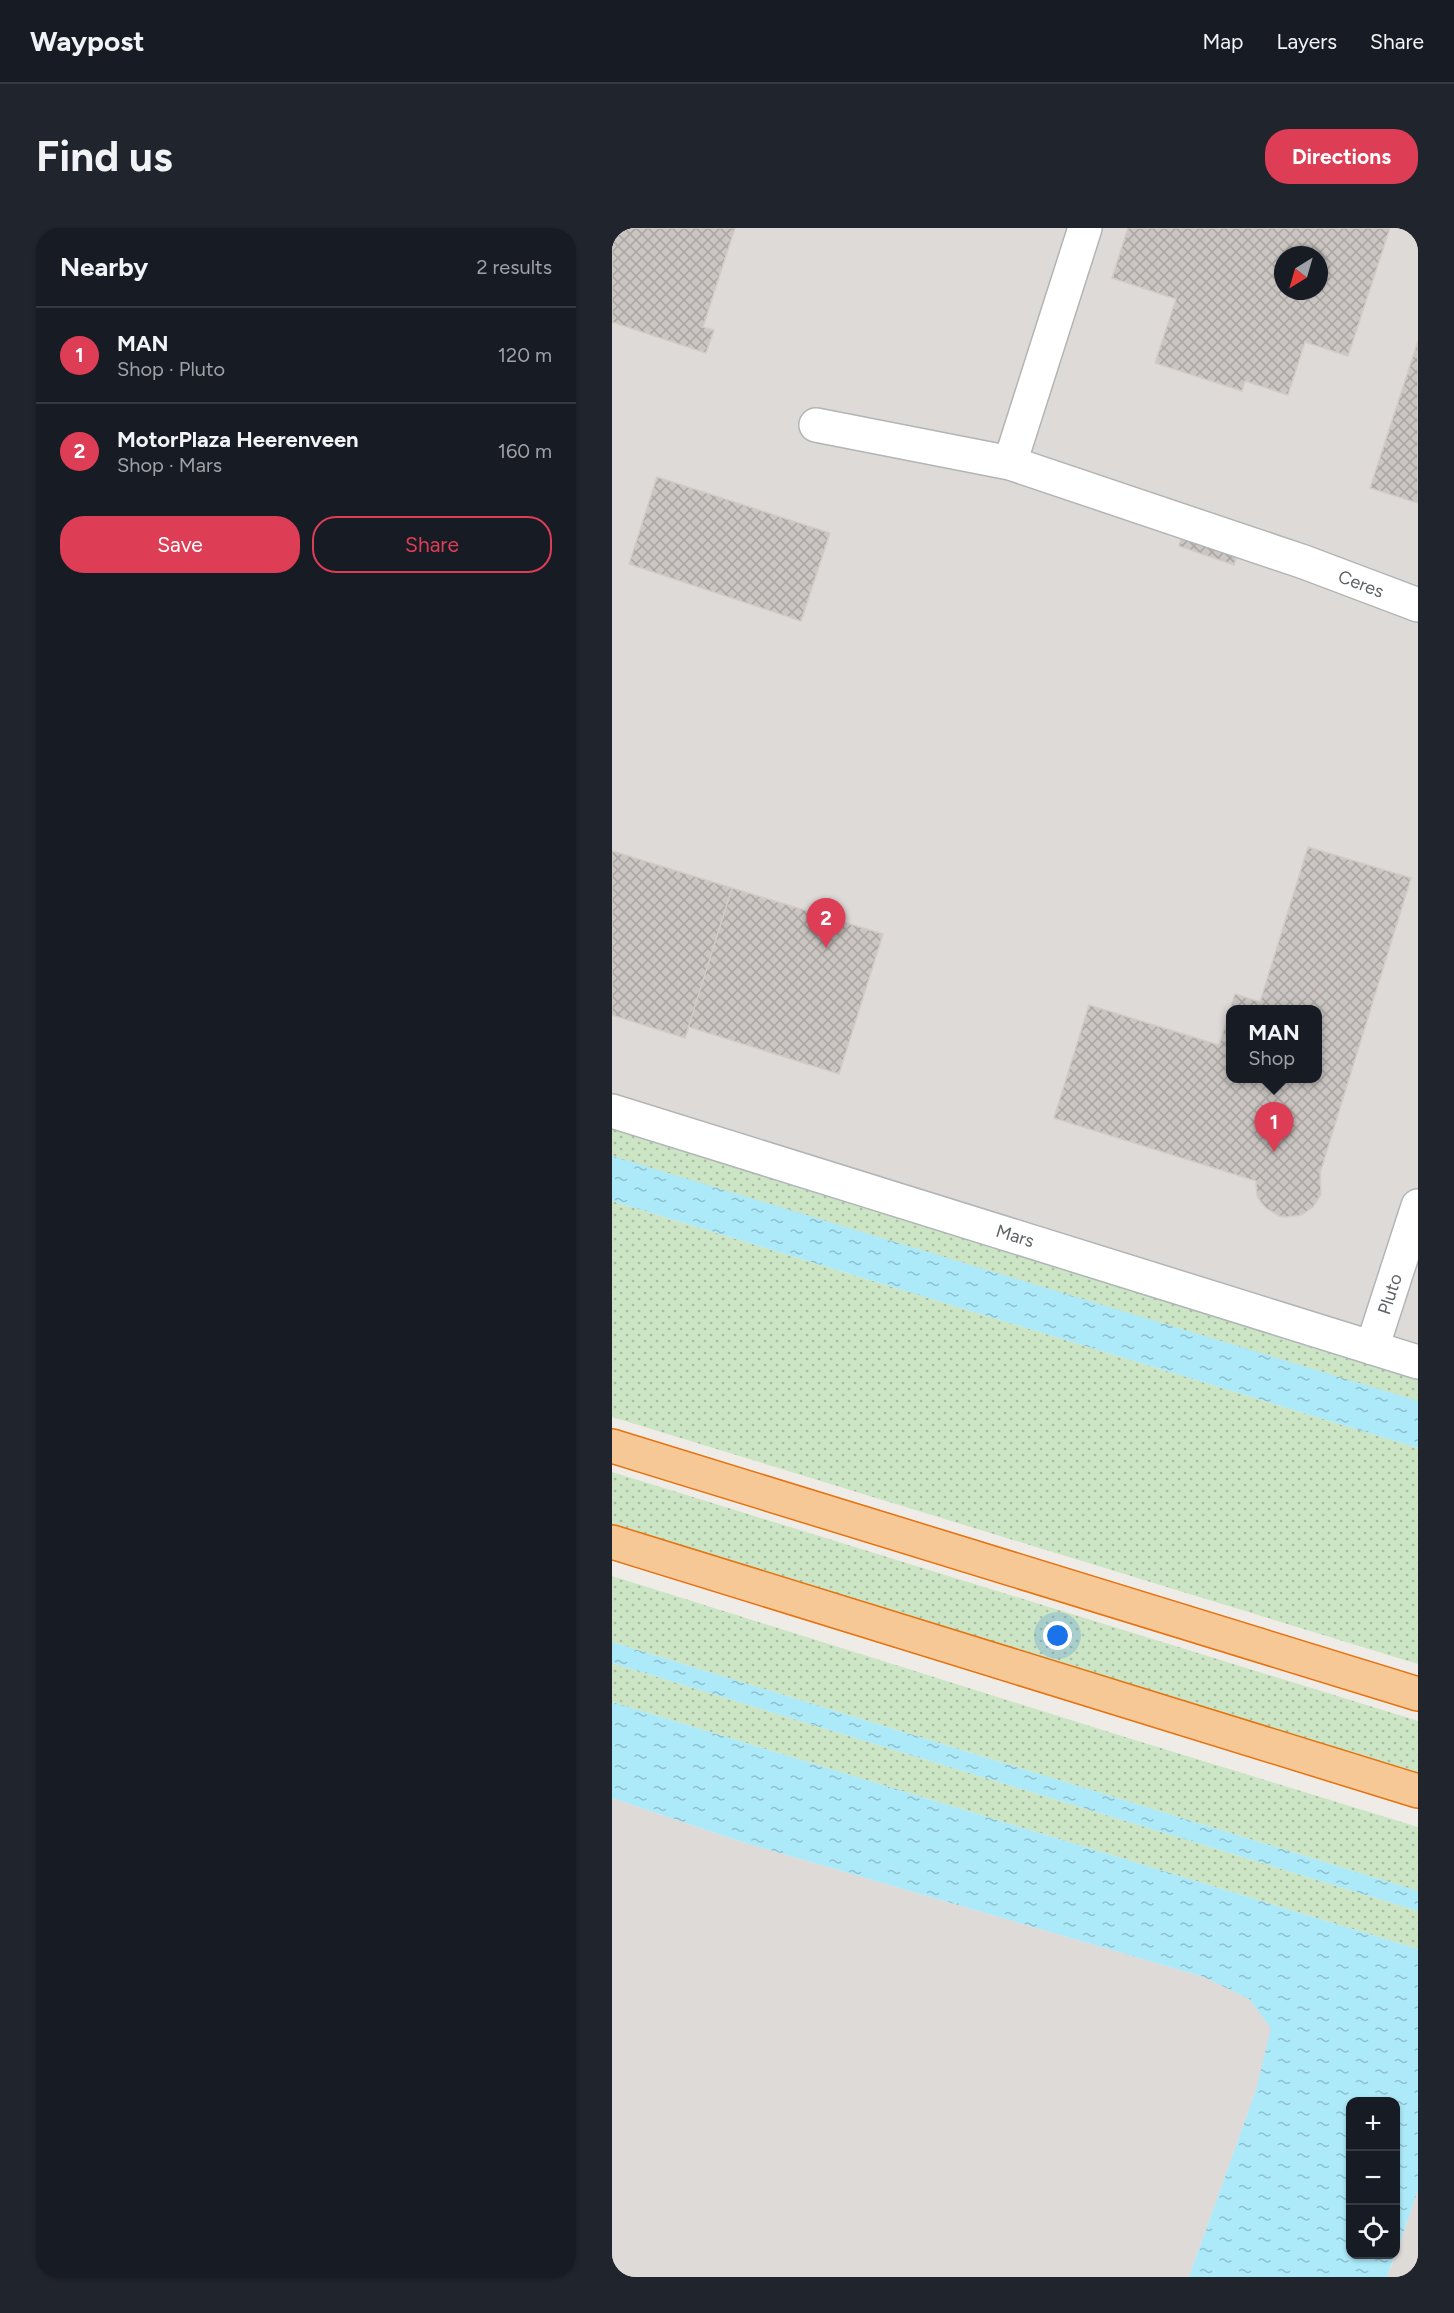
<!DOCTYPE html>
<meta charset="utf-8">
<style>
:root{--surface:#171b24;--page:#20242c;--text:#f1f3f6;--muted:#9ea1a6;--line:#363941;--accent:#de3d56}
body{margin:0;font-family:Figtree,sans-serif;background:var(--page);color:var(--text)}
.controls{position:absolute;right:18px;bottom:18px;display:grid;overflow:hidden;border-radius:12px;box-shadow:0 2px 4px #0004}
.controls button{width:54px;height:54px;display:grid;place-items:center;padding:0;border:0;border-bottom:2px solid var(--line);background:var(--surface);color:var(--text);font:30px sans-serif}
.compass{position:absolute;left:662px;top:18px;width:54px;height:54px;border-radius:50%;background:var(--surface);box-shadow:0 2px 4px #0004;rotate:217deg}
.you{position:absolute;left:446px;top:1408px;width:21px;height:21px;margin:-15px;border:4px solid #fff;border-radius:50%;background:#1a73e8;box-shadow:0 0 0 9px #1a73e833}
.badge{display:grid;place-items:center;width:39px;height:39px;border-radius:50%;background:var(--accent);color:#fff;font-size:20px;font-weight:700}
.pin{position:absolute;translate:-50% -50px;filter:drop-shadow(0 2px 3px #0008)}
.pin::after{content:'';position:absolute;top:32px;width:21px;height:18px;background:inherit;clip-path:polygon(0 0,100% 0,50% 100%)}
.popup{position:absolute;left:614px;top:777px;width:96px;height:78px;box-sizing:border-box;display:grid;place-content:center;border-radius:12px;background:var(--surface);filter:drop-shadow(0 2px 4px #0005);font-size:20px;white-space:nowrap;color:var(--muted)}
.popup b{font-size:22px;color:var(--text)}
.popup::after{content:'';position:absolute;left:50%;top:100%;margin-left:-12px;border:12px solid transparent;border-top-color:var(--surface)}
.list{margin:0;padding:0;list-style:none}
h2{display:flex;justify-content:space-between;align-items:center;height:78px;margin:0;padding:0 24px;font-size:26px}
h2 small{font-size:20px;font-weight:400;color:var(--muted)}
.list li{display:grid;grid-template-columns:39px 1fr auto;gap:18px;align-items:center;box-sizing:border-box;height:96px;padding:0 24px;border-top:2px solid var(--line)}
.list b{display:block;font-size:22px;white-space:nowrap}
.list p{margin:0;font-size:20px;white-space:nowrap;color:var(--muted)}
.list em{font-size:20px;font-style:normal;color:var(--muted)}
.actions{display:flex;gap:12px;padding:18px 24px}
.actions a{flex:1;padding:14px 0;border:2px solid var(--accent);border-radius:24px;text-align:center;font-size:21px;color:var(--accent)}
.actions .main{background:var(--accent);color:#fff}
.icon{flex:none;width:33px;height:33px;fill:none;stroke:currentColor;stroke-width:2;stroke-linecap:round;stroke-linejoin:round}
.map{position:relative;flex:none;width:806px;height:2049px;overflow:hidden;border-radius:24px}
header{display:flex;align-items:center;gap:36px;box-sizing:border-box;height:84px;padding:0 30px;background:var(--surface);border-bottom:2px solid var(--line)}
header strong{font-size:28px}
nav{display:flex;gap:33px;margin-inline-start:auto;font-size:21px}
.intro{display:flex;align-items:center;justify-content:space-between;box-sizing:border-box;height:144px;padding:0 36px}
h1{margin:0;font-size:42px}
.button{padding:15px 27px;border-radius:24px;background:var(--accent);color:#fff;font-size:21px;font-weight:700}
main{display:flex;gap:36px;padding:0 36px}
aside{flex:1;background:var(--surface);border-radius:24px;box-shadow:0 2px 4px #0004}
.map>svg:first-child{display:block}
</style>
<header>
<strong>Waypost</strong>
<nav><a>Map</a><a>Layers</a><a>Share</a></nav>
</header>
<div class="intro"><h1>Find us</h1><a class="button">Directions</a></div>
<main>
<aside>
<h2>Nearby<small>2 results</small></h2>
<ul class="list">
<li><span class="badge">1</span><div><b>MAN</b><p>Shop · Pluto</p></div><em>120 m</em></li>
<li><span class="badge">2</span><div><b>MotorPlaza Heerenveen</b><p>Shop · Mars</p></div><em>160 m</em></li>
</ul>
<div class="actions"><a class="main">Save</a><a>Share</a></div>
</aside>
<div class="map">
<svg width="806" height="2049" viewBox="0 0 806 2049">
<defs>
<pattern id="grass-dots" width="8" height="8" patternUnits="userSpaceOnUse" patternTransform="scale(1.5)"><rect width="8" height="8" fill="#cce5c5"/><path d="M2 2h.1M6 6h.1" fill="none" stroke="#a9bda4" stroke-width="1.8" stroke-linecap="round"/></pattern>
<pattern id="water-ripples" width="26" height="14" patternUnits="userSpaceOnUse" patternTransform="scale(1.5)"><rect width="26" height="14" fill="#ace9f9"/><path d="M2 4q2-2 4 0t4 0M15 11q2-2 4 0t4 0" fill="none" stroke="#8fc0cd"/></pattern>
<pattern id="building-cross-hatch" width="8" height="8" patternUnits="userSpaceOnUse" patternTransform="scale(1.5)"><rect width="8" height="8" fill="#cbc6c2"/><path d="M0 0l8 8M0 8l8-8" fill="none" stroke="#a8a4a1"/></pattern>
</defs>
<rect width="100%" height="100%" fill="#efebe6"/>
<path fill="#dedad8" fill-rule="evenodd" d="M0,0h806v1198l-806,-249zM671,27h36v36h-36zM618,782h88v68h-88z
M0,1570l127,43 465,136 45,22 23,29 -16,62 -67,187h-577z
M806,1962v87h-31l9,-23z"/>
<path fill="url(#grass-dots)" d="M0,900l806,250v23l-806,-245z
M0,973l806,247v216l-806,-247z
M0,1244l806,249v53l-806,-250z
M0,1348l500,157 306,94v64l-806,-249z
M0,1435l806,248v38l-806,-247z"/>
<path fill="url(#water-ripples)" d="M0,928l806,245v47l-806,-247z
M0,1414l806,249v20l-806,-248z
M0,1474l806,247v241l-22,64v-152h-46v152h45l-8,23h-198l67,-187 15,-62 -22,-29 -45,-22 -465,-136 -127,-43z"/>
<path fill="url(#building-cross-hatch)" stroke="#d3cbc5" stroke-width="1.5" fill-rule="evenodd" d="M0,0h123l-32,99 11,3 -8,23 -94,-31z
M516,0h262l-42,128 -43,-14 -17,53 -43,-14 -3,10 -87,-28 21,-64 -64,-21zM671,27h36v36h-36z
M806,113v162l-48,-15z
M45,249l173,56 -29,88 -172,-57z
M572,302l55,18 -5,17 -55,-19z
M696,619l103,31 -91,295 1,21 -8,13 -12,8 -15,2 -7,-1 -13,-8 -5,-6 -4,-6 -1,-15 -202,-63 35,-113 130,40 16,-51 25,8zM618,782h88v68h-88z
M0,623l120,37 -47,150 -73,-23z
M120,660l151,46 -44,140 -150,-47 -4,11z"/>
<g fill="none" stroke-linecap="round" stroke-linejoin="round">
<g stroke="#b1b5b7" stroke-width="36">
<path id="minor" d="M473,0l-75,235 294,99 114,43
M204,197l194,38
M0,883l806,251
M760,1120l46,-142"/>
</g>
<g stroke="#e67210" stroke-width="36">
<path id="highway" d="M0,1218l806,248
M0,1314l806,249"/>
</g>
<use href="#minor" stroke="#fff" stroke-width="33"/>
<use href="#highway" stroke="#f6c896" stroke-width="33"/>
</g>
<g text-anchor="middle" stroke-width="5" stroke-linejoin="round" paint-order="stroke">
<g font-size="18" fill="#5e6365" stroke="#fff">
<text transform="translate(749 356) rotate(21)" y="6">Ceres</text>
<text transform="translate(403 1008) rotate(17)" y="6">Mars</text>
<text transform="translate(778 1066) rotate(-72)" y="6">Pluto</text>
</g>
</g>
</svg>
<div class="controls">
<button>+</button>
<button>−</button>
<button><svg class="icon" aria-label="locate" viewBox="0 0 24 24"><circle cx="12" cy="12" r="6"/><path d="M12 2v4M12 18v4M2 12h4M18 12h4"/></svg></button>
</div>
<svg class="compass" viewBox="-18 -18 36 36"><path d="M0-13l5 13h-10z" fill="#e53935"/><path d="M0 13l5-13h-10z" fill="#9ea1a6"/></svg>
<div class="you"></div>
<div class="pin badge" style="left:662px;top:924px">1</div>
<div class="popup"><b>MAN</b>Shop</div>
<div class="pin badge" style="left:214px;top:720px">2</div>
</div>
</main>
